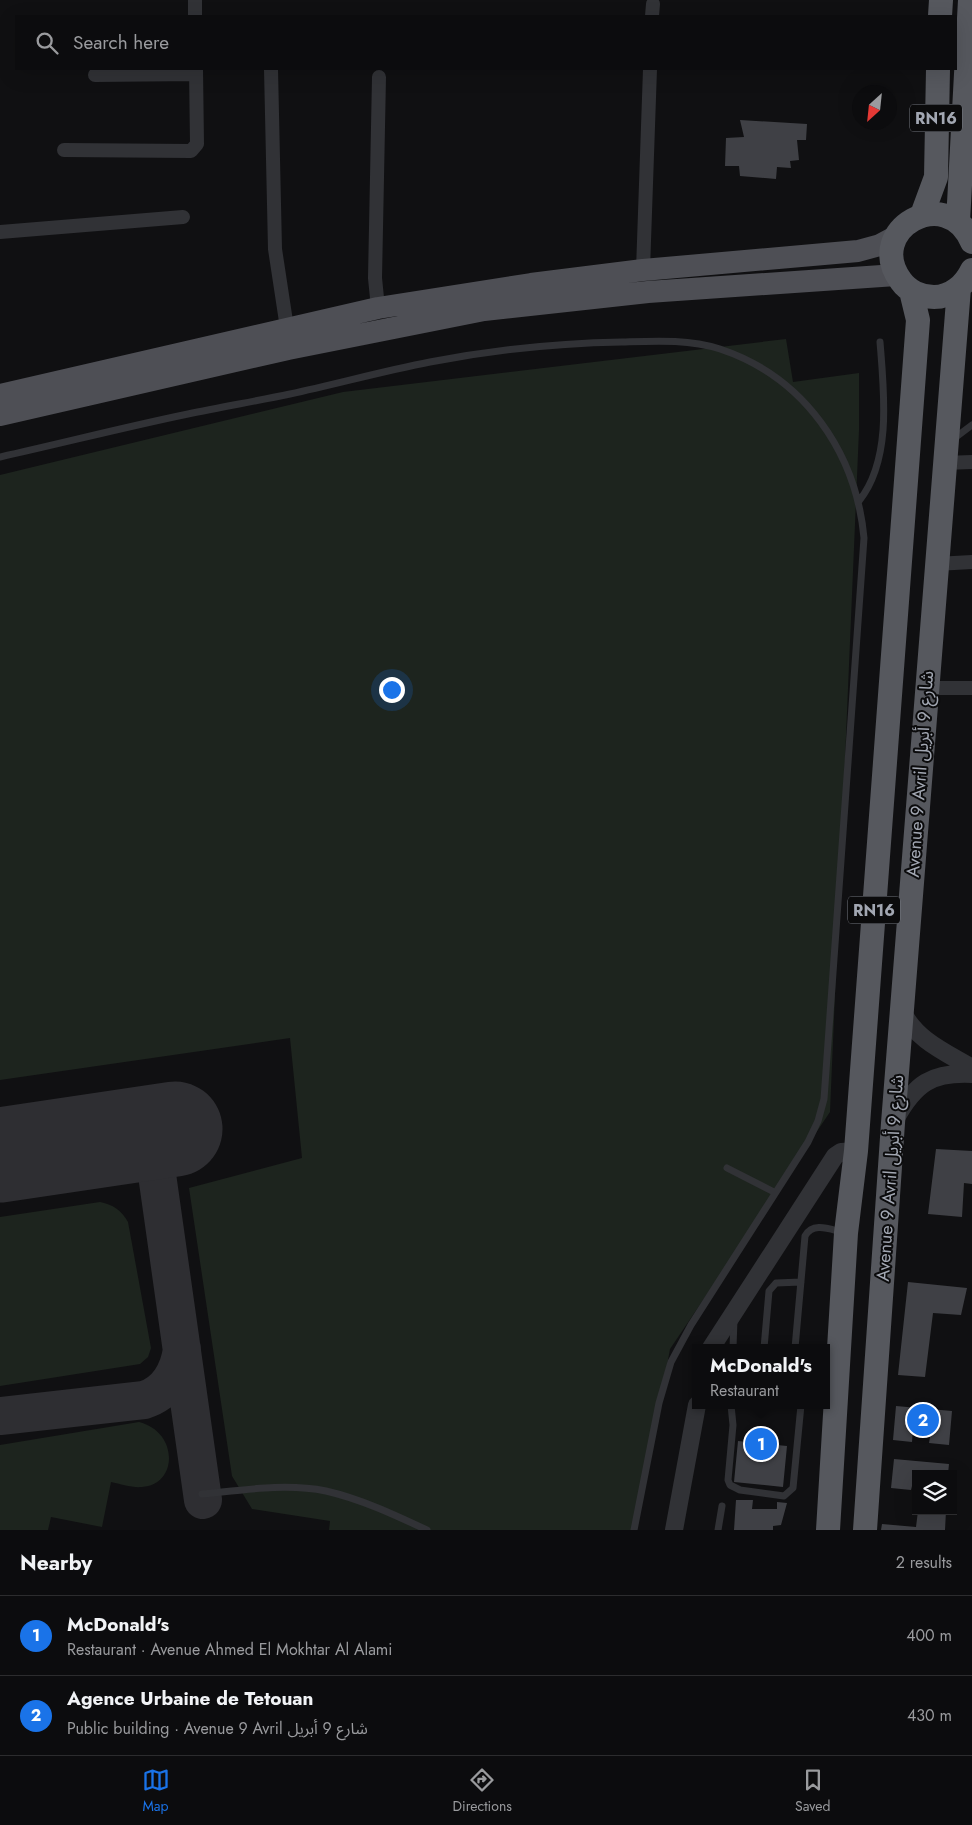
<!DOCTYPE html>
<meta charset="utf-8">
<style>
:root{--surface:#0c0c0e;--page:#1a1a1c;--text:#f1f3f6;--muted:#9a9b9e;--line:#2c2c2e;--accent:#1a73e8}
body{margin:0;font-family:Jost,"Noto Sans Arabic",sans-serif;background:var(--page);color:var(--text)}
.controls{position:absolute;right:15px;bottom:15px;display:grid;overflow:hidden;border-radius:0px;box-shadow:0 5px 20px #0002}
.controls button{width:45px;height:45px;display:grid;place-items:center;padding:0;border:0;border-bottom:1px solid var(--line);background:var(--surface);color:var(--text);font:25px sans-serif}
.compass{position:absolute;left:852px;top:85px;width:45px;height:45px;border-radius:50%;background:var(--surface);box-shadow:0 5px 20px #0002;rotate:207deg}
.you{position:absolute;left:391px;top:689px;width:18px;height:18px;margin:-12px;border:4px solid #fff;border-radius:50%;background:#1a73e8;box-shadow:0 0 0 8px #1a73e833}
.badge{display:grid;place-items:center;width:32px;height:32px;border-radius:50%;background:var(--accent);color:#fff;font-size:16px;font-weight:700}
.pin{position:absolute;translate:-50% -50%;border:2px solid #fff;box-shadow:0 1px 5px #0006}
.popup{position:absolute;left:692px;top:1344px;width:138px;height:65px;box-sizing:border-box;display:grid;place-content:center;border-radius:0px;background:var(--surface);filter:drop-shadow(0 1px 4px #0005);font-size:16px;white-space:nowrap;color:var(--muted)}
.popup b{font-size:19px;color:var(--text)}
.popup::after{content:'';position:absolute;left:50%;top:100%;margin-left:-10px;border:10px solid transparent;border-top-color:var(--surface)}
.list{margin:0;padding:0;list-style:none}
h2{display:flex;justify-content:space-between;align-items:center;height:65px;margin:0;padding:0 20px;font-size:21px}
h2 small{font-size:16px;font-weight:400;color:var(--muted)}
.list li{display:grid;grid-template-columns:32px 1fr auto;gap:15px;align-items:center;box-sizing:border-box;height:80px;padding:0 20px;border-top:1px solid var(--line)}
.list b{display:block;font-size:19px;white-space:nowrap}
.list p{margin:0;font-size:16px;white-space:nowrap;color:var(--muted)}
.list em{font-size:16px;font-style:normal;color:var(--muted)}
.icon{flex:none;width:28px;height:28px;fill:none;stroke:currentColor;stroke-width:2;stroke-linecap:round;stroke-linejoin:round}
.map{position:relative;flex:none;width:972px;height:1530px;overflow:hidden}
.search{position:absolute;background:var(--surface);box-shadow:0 5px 20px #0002;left:15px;right:15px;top:15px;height:55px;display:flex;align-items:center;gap:12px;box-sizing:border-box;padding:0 18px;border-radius:0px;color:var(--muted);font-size:19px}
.sheet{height:225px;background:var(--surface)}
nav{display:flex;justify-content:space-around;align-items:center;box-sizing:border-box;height:70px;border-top:1px solid var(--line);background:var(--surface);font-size:14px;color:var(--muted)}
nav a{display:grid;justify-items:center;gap:2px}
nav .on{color:var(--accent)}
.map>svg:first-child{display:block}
</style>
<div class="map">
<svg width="972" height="1530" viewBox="0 0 972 1530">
<rect width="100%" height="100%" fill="#101012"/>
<path fill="#1d241e" d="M786,339l7,43 66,-9v57l-29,682 -160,237 -33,181h-308l1,-9 -78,-12 -20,-33 -43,-288 113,-30 -12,-120 -290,42v-605l343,-83z
M100,1202c14,3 21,8 28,20l23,126 -3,9 -8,7 -140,22v-169z
M139,1422c40,10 39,63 3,65 -10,1 -21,-3 -31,-5l-9,45 -51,-10 -3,13h-48v-85z"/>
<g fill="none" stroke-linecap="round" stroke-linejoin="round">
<path stroke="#2e2e32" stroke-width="38" d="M151,1132l52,368
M0,1416l144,-16c23,-7 35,-28 38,-51"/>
<path stroke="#2e2e32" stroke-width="95" d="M0,1155l175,-26"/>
</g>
<path fill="#3f4045" d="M740,120l67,4 -1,16h-9l2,20 -9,1 1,7 -14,-1 -1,12 -36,-3 -1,-10h-14l1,-28 18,-1z
M936,1149l36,2v33l-8,-1 -2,34 -34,-3z
M908,1282l59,6 -6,27 -28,-2 -8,64 -27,-2z
M896,1406l56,5 -3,34 -20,-2 2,-12 -18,-2 -1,13 -19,-2z
M738,1441l49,5 -4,41 -49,-5z
M894,1459l55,5 -1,10h-32v8h-3l-2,8 -20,-2z
M736,1500h17l-1,9h25v-7l10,1 -6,22 -8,1v4h-39z
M918,1511h28l-1,19h-64l1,-6 34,3z"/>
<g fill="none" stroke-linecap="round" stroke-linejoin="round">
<path stroke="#313236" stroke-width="7" d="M952,440l20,-15
M0,457c63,-14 125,-30 188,-43 34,-7 68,-13 102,-20 47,-10 93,-23 140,-32 63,-12 128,-19 192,-20 33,-1 66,-3 98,7 84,28 136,103 144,189l-40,561 -6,22 -10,21 -117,183 -20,37 -12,41 -25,127
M859,501c33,-41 25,-109 21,-159
M727,1168l47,24
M733,1348l1,-29
M764,1348l5,-57 7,-8 25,-1
M795,1348l10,-112c8,-14 24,-7 37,-4
M731,1405l2,20 -5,55 2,5 10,5 44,6 9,-8 8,-83
M202,1494c41,-4 84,-11 124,-3 35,8 69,24 101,39
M718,1530l4,-24"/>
<path stroke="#313236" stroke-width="14" d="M195,0v16
M652,16l1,-12
M271,69l4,180 12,79
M95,75l101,-1
M64,150l127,1 6,-7 -1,-75
M0,232l183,-15
M643,270l7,-201
M378,308l-3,-30 4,-201
M944,463l28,-1
M936,564l36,-2
M926,688h46"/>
<path stroke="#313236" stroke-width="18" d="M902,1011c14,29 43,41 70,57
M896,1118c19,-34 35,-46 76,-44
M711,1348l124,-192 6,-4 15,-1
M674,1530l23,-125"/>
<path stroke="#4e4f55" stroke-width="22" d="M0,395l378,-87 153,-24 112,-14 215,-19 22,-6 15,-8
M0,415l288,-66 196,-39 164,-18 248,-17"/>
<path stroke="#56585e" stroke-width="24" d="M940,16l1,-16
M922,215l14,-38 2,-108
M958,222l12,-222
M972,242c-25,-60 -109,-12 -71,39 7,10 20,16 33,16 17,0 31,-12 38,-27
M828,1530l18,-297 10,-82 62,-831 -7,-29
M865,1530l28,-407 66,-835"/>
</g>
<g text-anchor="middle" stroke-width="4" stroke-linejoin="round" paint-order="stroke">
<g fill="#0b0b0c" stroke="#757880" stroke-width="1">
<rect x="910" y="104.5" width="52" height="27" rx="4"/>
<rect x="848" y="896.5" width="52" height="27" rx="4"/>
</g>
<g font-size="16" font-weight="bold" fill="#a2a7b2">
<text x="936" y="124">RN16</text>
<text x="874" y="916">RN16</text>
</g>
<g font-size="18" fill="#a2a7b2" stroke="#0b0b0c">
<text transform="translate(920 774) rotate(-86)" y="6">Avenue 9 Avril شارع 9 أبريل</text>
<text transform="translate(890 1178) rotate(-86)" y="6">Avenue 9 Avril شارع 9 أبريل</text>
</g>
</g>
</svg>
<div class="controls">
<button><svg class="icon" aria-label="layers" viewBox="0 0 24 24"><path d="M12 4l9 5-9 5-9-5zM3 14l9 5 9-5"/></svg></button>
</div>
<svg class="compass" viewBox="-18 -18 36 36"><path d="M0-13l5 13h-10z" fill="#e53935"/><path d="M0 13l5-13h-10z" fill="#9a9b9e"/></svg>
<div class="you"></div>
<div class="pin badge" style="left:761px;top:1444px">1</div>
<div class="popup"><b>McDonald's</b>Restaurant</div>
<div class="pin badge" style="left:923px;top:1420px">2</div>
<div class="search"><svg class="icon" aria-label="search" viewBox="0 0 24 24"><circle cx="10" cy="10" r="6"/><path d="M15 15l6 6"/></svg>Search here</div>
</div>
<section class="sheet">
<h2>Nearby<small>2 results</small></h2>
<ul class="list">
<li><span class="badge">1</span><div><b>McDonald's</b><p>Restaurant · Avenue Ahmed El Mokhtar Al Alami</p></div><em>400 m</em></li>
<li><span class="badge">2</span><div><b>Agence Urbaine de Tetouan</b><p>Public building · Avenue 9 Avril شارع 9 أبريل</p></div><em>430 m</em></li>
</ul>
</section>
<nav>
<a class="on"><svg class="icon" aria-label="map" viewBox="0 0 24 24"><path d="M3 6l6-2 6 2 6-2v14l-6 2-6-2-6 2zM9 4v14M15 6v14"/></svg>Map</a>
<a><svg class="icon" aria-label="directions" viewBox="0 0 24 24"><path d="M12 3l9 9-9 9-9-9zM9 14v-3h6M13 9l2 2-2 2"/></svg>Directions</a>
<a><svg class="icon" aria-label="saved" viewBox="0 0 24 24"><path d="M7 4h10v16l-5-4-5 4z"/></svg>Saved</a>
</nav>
